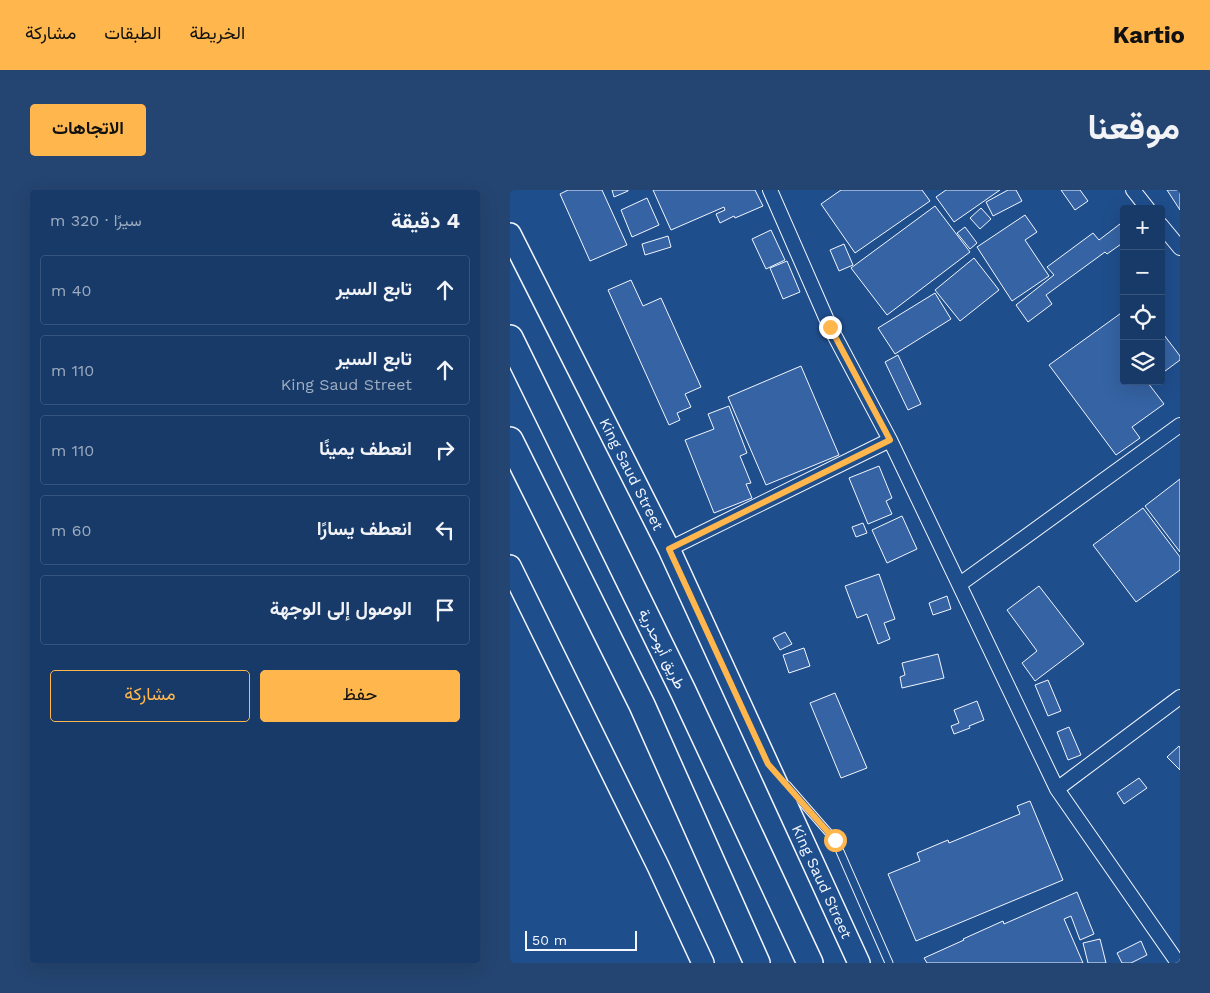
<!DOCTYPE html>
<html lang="ar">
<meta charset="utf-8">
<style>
:root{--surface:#173a69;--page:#244571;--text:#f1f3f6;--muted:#9eadc0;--line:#36547d;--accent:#ffb74d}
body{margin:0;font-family:"Work Sans",Vazirmatn,sans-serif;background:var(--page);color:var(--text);direction:rtl}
.controls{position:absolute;right:15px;top:15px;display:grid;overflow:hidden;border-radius:5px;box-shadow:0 5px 20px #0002}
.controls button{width:45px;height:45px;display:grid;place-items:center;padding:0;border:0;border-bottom:1px solid var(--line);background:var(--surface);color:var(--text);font:25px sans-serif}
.scale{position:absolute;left:15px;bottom:12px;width:112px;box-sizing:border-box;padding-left:5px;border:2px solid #f2f6ff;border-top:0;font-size:14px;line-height:18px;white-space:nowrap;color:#f2f6ff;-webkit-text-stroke:4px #1f4e8c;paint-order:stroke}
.stop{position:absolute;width:15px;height:15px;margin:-11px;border:4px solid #ffb74d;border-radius:50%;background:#fff}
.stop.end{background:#ffb74d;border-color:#fff;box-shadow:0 1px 5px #0008}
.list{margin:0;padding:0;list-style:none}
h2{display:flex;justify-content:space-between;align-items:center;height:65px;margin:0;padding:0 20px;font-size:21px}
h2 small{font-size:16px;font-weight:400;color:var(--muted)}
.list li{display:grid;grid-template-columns:32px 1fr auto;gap:15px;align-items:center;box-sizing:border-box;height:70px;margin:0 10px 10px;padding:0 10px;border:1px solid var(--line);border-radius:5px}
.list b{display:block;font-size:19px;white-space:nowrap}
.list p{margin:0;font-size:16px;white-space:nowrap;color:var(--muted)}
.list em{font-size:16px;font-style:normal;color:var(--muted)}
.actions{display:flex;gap:10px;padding:15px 20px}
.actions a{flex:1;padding:11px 0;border:1px solid var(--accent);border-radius:5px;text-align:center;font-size:18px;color:var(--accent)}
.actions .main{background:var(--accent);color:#111}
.icon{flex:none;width:28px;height:28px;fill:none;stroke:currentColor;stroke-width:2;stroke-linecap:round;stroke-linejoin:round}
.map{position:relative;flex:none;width:670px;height:773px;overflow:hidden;direction:ltr;border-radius:5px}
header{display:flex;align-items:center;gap:30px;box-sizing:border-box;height:70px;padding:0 25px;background:var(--accent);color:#111}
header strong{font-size:24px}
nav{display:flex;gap:28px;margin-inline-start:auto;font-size:18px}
.intro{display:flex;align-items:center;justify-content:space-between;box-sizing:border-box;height:120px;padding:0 30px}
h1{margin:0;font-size:35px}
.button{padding:12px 22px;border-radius:5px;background:var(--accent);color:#111;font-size:18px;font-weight:700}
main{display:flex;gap:30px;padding:0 30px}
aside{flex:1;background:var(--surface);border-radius:5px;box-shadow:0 5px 20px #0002}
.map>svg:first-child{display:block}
</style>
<header>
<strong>Kartio</strong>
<nav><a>الخريطة</a><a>الطبقات</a><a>مشاركة</a></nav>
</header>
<div class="intro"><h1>موقعنا</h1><a class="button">الاتجاهات</a></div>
<main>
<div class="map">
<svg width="670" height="773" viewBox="0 0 670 773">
<rect width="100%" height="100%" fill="#1f4e8c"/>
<path fill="#3563a3" stroke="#f2f6ff" d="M58,0h34l25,55 -37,16 -30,-67z
M102,0h16v1l-14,6z
M143,0h102l8,16 -28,12 -1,-2 -14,7 -4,-9 9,-4 -1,-3 -53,23z
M331,0h81l8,11 -75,52 -34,-49z
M436,0h54l-46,32 -18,-25z
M498,0h8l6,11 -29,15 -7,-14z
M551,0h19l8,11 -13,9z
M657,0h13v20z
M137,8l12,27 -27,12 -11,-27z
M425,16l35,46 -83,63 -36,-47z
M471,18l10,11 -11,10 -10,-11z
M515,25l12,17 -12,8 24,36 -37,25 -35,-54z
M610,34l4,6v12l-17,12 -2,-2 -59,43 6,9 -24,18 -12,-17 38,-30 -7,-8 46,-34 6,7z
M455,37l12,16 -7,6 -13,-16z
M261,40l14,30 -19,9 -14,-30z
M158,46l3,11 -26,8 -3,-11z
M334,54l9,21 -14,6 -9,-21z
M464,68l25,32 -39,31 -25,-31z
M277,71l13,31 -17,7 -13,-31z
M121,90l12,26 18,-8 40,89 -16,7 6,13 -14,6 3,7 -11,5 -61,-135z
M425,103l16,26 -56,35 -17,-26z
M614,121v70h27l-3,2 16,21 -32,23 8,11 -24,17 -67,-90z
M651,141l19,25v4l-19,14z
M388,165l23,49 -13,6 -23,-48z
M291,176l38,89 -73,30 -38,-88z
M219,216l18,47 -7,3 11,27 -5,1 6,14 -38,15 -29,-73 29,-11 -6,-15z
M369,276l13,32 -6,3 6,13 -24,10 -19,-46z
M670,289v73l-35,-46z
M633,318l37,49v13l-44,32 -43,-57z
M392,326l15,33 -30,14 -15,-33z
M353,333l4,10 -11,4 -4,-10z
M369,384l16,45 -11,4 6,16 -12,5 -11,-30 -10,4 -12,-32z
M529,396l45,58 -49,37 -13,-18 15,-12 -30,-41z
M437,406l4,13 -18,6 -4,-12z
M275,442l7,12 -12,6 -7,-12z
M294,458l6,18 -21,7 -6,-18z
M428,464l6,24 -42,10 -2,-11 5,-2 -3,-12z
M538,490l13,31 -13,5 -13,-31z
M325,503l32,75 -26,10 -31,-75z
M467,511l7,19 -15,6 1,2 -16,6 -3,-8 8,-3 -5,-13z
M559,537l12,28 -13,5 -11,-28z
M669,556l1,2v22l-13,-13z
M629,588l8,10 -23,16 -7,-11z
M520,611l33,79 -147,61 -28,-67 32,-13 -3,-8 31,-13 1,3 71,-29 -3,-8z
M567,702l17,42 -14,6 -9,-24 -7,3 19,44h-156l-3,-5 40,-18 -1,-1 40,-18 1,3z
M590,749l6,24h-18l-5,-20z
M631,751l6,14 -16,8h-9l-5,-10z"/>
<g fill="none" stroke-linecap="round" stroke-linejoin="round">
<g stroke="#f2f6ff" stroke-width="9">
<path id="service" d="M277,595l48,55 54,123"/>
</g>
<g stroke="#f2f6ff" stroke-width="16">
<path id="minor" d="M260,0l60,137 60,113 167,349 121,174
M623,0l15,19
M651,35l19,23
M159,359l221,-109
M450,394l220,-159
M547,599l123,-92"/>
</g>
<g stroke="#f2f6ff" stroke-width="24">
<g id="primary">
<path id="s1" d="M0,44l159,315 190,414"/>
<path d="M0,376l148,300 45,97"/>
</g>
</g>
<g stroke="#f2f6ff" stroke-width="28">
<path id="motorway" d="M0,148l173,353 127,272
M0,250l132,265 115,258"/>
</g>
<use href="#service" stroke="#1f4e8c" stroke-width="7"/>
<use href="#minor" stroke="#1f4e8c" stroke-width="14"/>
<use href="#primary" stroke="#1f4e8c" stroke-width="21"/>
<use href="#motorway" stroke="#1f4e8c" stroke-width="25"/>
</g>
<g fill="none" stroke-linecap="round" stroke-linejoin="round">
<path stroke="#ffb74d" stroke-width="6" d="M320,137l60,113 -221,109 99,215 67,76"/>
</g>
<g text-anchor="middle" stroke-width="4" stroke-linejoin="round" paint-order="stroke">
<g font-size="15" fill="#f2f6ff" stroke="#1f4e8c">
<text dy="5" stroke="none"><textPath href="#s1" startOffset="269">King Saud Street</textPath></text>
<text transform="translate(152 459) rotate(64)" y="5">طريق أبوحدرية</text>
<text dy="5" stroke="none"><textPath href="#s1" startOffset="719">King Saud Street</textPath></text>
</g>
</g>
</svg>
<div class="controls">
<button>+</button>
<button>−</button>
<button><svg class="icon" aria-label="locate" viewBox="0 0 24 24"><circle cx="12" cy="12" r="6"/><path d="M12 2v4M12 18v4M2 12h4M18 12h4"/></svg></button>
<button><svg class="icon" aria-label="layers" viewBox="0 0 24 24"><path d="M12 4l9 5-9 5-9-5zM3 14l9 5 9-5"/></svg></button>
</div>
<div class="scale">50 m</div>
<div class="stop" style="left:325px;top:650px"></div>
<div class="stop end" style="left:320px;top:137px"></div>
</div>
<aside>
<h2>4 دقيقة<small>سيرًا · 320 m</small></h2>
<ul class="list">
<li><svg class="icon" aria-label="ahead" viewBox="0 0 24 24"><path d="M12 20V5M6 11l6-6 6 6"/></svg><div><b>تابع السير</b></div><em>40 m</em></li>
<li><svg class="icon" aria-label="ahead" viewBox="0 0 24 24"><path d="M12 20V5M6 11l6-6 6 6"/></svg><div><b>تابع السير</b><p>King Saud Street</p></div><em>110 m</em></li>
<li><svg class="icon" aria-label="right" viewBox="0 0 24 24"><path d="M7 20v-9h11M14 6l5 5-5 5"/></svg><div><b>انعطف يمينًا</b></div><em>110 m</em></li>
<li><svg class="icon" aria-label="left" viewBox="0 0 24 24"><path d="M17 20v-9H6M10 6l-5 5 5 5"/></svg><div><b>انعطف يسارًا</b></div><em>60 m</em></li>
<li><svg class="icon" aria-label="arrive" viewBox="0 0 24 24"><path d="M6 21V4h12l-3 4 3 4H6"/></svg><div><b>الوصول إلى الوجهة</b></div></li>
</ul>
<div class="actions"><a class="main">حفظ</a><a>مشاركة</a></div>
</aside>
</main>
